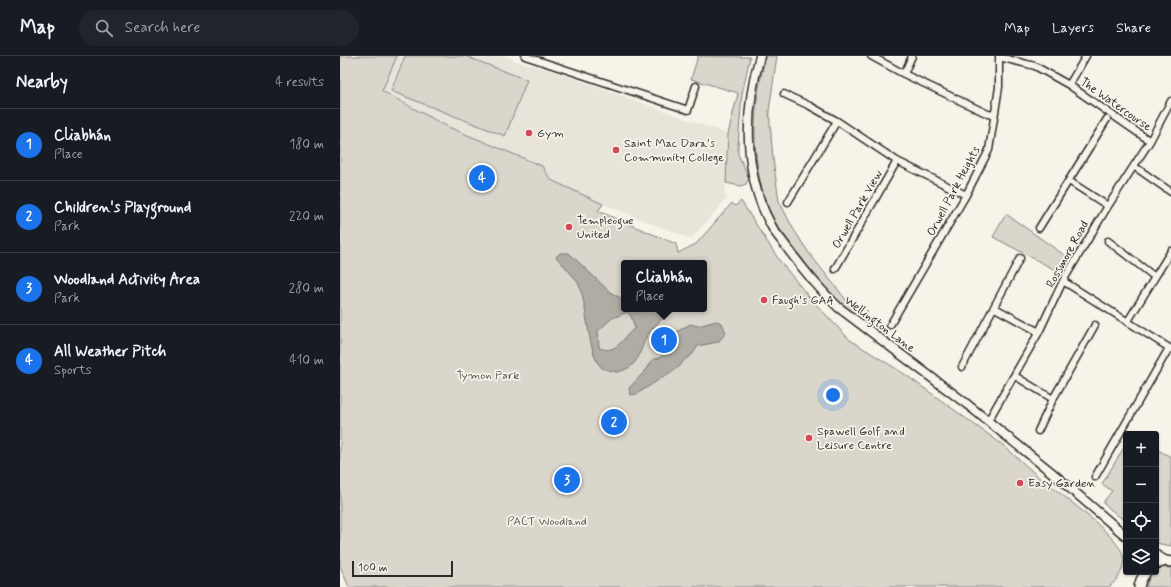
<!DOCTYPE html>
<meta charset="utf-8">
<style>
:root{--surface:#171b24;--page:#20242c;--text:#f1f3f6;--muted:#9ea1a6;--line:#363941;--accent:#1a73e8}
body{margin:0;font-family:Mynerve,sans-serif;background:var(--page);color:var(--text)}
.controls{position:absolute;right:12px;bottom:12px;display:grid;overflow:hidden;border-radius:4px;box-shadow:0 1px 3px #0004}
.controls button{width:36px;height:36px;display:grid;place-items:center;padding:0;border:0;border-bottom:1px solid var(--line);background:var(--surface);color:var(--text);font:20px sans-serif}
.scale{position:absolute;left:12px;bottom:10px;width:101px;box-sizing:border-box;padding-left:4px;border:2px solid #2b2b2b;border-top:0;font-size:11px;line-height:14px;white-space:nowrap;color:#2b2b2b;-webkit-text-stroke:3px #f7f3e8;paint-order:stroke}
.you{position:absolute;left:493px;top:339px;width:14px;height:14px;margin:-10px;border:3px solid #fff;border-radius:50%;background:#1a73e8;box-shadow:0 0 0 6px #1a73e833}
.badge{display:grid;place-items:center;width:26px;height:26px;border-radius:50%;background:var(--accent);color:#fff;font-size:13px;font-weight:700}
.pin{position:absolute;translate:-50% -50%;border:2px solid #fff;box-shadow:0 1px 4px #0006}
.popup{position:absolute;left:281px;top:204px;width:86px;height:52px;box-sizing:border-box;display:grid;place-content:center;border-radius:4px;background:var(--surface);filter:drop-shadow(0 1px 3px #0005);font-size:13px;white-space:nowrap;color:var(--muted)}
.popup b{font-size:15px;color:var(--text)}
.popup::after{content:'';position:absolute;left:50%;top:100%;margin-left:-8px;border:8px solid transparent;border-top-color:var(--surface)}
.list{margin:0;padding:0;list-style:none}
h2{display:flex;justify-content:space-between;align-items:center;height:52px;margin:0;padding:0 16px;font-size:17px}
h2 small{font-size:13px;font-weight:400;color:var(--muted)}
.list li{display:grid;grid-template-columns:26px 1fr auto;gap:12px;align-items:center;box-sizing:border-box;height:72px;padding:0 16px;border-top:1px solid var(--line)}
.list b{display:block;font-size:15px;white-space:nowrap}
.list p{margin:0;font-size:13px;white-space:nowrap;color:var(--muted)}
.list em{font-size:13px;font-style:normal;color:var(--muted)}
.icon{flex:none;width:22px;height:22px;fill:none;stroke:currentColor;stroke-width:2;stroke-linecap:round;stroke-linejoin:round}
.map{position:relative;flex:none;width:831px;height:531px;overflow:hidden}
header{display:flex;align-items:center;gap:24px;box-sizing:border-box;height:56px;padding:0 20px;background:var(--surface);border-bottom:1px solid var(--line)}
header strong{font-size:19px}
nav{display:flex;gap:22px;margin-inline-start:auto;font-size:14px}
.search{width:280px;height:36px;background:var(--page);display:flex;align-items:center;gap:10px;box-sizing:border-box;padding:0 14px;border-radius:22px;color:var(--muted);font-size:15px}
main{display:flex}
aside{flex:1;background:var(--surface)}
.map>svg:first-child{display:block}
</style>
<header>
<strong>Map</strong>
<div class="search"><svg class="icon" aria-label="search" viewBox="0 0 24 24"><circle cx="10" cy="10" r="6"/><path d="M15 15l6 6"/></svg>Search here</div>
<nav><a>Map</a><a>Layers</a><a>Share</a></nav>
</header>
<main>
<aside>
<h2>Nearby<small>4 results</small></h2>
<ul class="list">
<li><span class="badge">1</span><div><b>Cliabhán</b><p>Place</p></div><em>180 m</em></li>
<li><span class="badge">2</span><div><b>Children's Playground</b><p>Park</p></div><em>220 m</em></li>
<li><span class="badge">3</span><div><b>Woodland Activity Area</b><p>Park</p></div><em>280 m</em></li>
<li><span class="badge">4</span><div><b>All Weather Pitch</b><p>Sports</p></div><em>410 m</em></li>
</ul>
</aside>
<div class="map">
<svg width="831" height="531" viewBox="0 0 831 531">
<rect width="100%" height="100%" fill="#f7f3e8"/>
<filter id="ink" filterUnits="userSpaceOnUse"><feTurbulence type="fractalNoise" baseFrequency=".025" numOctaves="2"/><feDisplacementMap in="SourceGraphic" scale="8" xChannelSelector="R" yChannelSelector="G"/><feConvolveMatrix kernelMatrix="1 2 1 2 8 2 1 2 1" color-interpolation-filters="sRGB"/></filter>
<g filter="url(#ink)">
<path fill="#e8e4da" d="M57,0h106l20,7 25,6 180,65 -2,49 -2,11 3,5 -36,40 -88,-35 -52,-24 -9,-14 -96,-40 -64,-36z"/>
<path fill="#dad6cc" stroke="#82807c" fill-rule="evenodd" d="M0,0h57l-15,35 64,35 96,40 9,14 52,24 -5,7 78,33 2,9 18,-9 36,-41 3,3 6,-5 38,59 30,37 41,43 53,33 100,72 39,35 4,2c17,14 71,53 77,73 3,12 -5,25 -14,32h-760l-9,-21zM284,207h80v46h-80z
M65,0h60l62,24 -22,56 -114,-45z
M358,0l52,1 -8,37 -4,52v8l11,24 -3,6 -6,2 -14,-3 2,-49 10,-41 -47,-14z
M426,0h11l-8,55 4,48 6,42 15,29 15,23 38,48 12,11 -4,3c-21,-17 -38,-36 -54,-58 -9,-12 -19,-24 -27,-37 -5,-9 -8,-19 -11,-28 -13,-46 -9,-91 3,-136z
M666,158l61,43 -8,15 -66,-35z
M786,388v78l-22,-18v-3l8,-10 -10,-7z
M816,393l15,8v89l-15,-3z
M823,511l8,1v19h-25l4,-11 6,-4v-2z"/>
<path fill="#afaca4" stroke="#7a7874" fill-rule="evenodd" d="M220,197h9l41,39 14,8v9h50c-8,7 -19,15 -25,24 -11,16 -7,34 -32,39 -5,-1 -11,-2 -15,-4 -14,-10 -15,-66 -23,-83 -3,-7 -17,-21 -23,-28zM287,256l4,4 4,12c-13,9 -17,27 -36,20l-1,-17 13,-12z
M376,265l6,2 4,10 -8,9 -20,4 -6,9 -8,5 -4,6 -43,28 -7,1 -1,-7 18,-19 6,-10 7,-1 14,-17 1,-8 15,-9 8,2z"/>
<g fill="none" stroke-linecap="round" stroke-linejoin="round">
<g stroke="#2b2b2b" stroke-width="9">
<path id="minor" d="M185,0l163,54 8,-24
M531,0l33,18 84,40 6,1
M659,1l36,9 34,19 81,56
M564,18l8,-18
M729,29l17,-29
M444,38l26,12 27,15 60,40 69,34
M798,113l33,23
M729,125l39,25
M448,146l49,-81
M699,172l68,-109
M768,185l47,36
M495,213l62,-108
M723,225l108,68
M655,252l44,24
M788,265l43,-70
M550,269l76,-130 23,-45 10,-63v-31
M622,311l58,-109
M675,320l38,23
M648,365l51,-89 24,-51 45,-75 42,-65 21,-40
M698,375l15,-32 42,-74
M755,421l74,-129"/>
</g>
<g stroke="#2b2b2b" stroke-width="11">
<path id="tertiary" d="M420,0c-16,54 -17,118 11,169 3,7 9,13 14,20 16,22 33,43 53,62l130,98 82,66 76,65
M816,499l10,6"/>
</g>
<g stroke="#2b2b2b" stroke-width="12">
<path id="secondary" d="M816,508l10,-3 5,1
M799,531l2,-7 5,-8"/>
</g>
<use href="#minor" stroke="#f7f3e8" stroke-width="6"/>
<use href="#tertiary" stroke="#f7f3e8" stroke-width="8"/>
<use href="#secondary" stroke="#f7f3e8" stroke-width="9"/>
</g>
</g>
<g fill="#d1495b" stroke="#f7f3e8" stroke-width="1.5">
<circle cx="189" cy="77" r="4"/>
<circle cx="276" cy="94" r="4"/>
<circle cx="229" cy="171" r="4"/>
<circle cx="424" cy="244" r="4"/>
<circle cx="469" cy="382" r="4"/>
<circle cx="680" cy="427" r="4"/>
</g>
<g text-anchor="middle" stroke-width="3.5" stroke-linejoin="round" paint-order="stroke">
<g font-size="12" fill="#2b2b2b" stroke="#f7f3e8">
<text transform="translate(776 48) rotate(35)" y="4">The Watercourse</text>
<text transform="translate(613 135) rotate(-62)" y="4">Orwell Park Heights</text>
<text transform="translate(517 153) rotate(-60)" y="4">Orwell Park View</text>
<text transform="translate(727 198) rotate(-61)" y="4">Rossmore Road</text>
<text transform="translate(540 268) rotate(37)" y="4">Wellington Lane</text>
</g>
<g font-size="12" fill="#2b2b2b" stroke="#f7f3e8" text-anchor="start">
<text x="197" y="81">Gym</text>
<text x="284" y="91">Saint Mac Dara's<tspan x="284" dy="14">Community College</tspan></text>
<text x="237" y="168">Templeogue<tspan x="237" dy="14">United</tspan></text>
<text x="432" y="248">Faugh's GAA</text>
<text x="477" y="379">Spawell Golf and<tspan x="477" dy="14">Leisure Centre</tspan></text>
<text x="688" y="431">Easy Garden</text>
</g>
<g font-size="12" fill="#575653" stroke="#f7f3e8">
<text x="148" y="323">Tymon Park</text>
<text x="207" y="469">PACT Woodland</text>
</g>
</g>
</svg>
<div class="controls">
<button>+</button>
<button>−</button>
<button><svg class="icon" aria-label="locate" viewBox="0 0 24 24"><circle cx="12" cy="12" r="6"/><path d="M12 2v4M12 18v4M2 12h4M18 12h4"/></svg></button>
<button><svg class="icon" aria-label="layers" viewBox="0 0 24 24"><path d="M12 4l9 5-9 5-9-5zM3 14l9 5 9-5"/></svg></button>
</div>
<div class="scale">100 m</div>
<div class="you"></div>
<div class="pin badge" style="left:324px;top:284px">1</div>
<div class="popup"><b>Cliabhán</b>Place</div>
<div class="pin badge" style="left:274px;top:366px">2</div>
<div class="pin badge" style="left:227px;top:424px">3</div>
<div class="pin badge" style="left:142px;top:122px">4</div>
</div>
</main>
